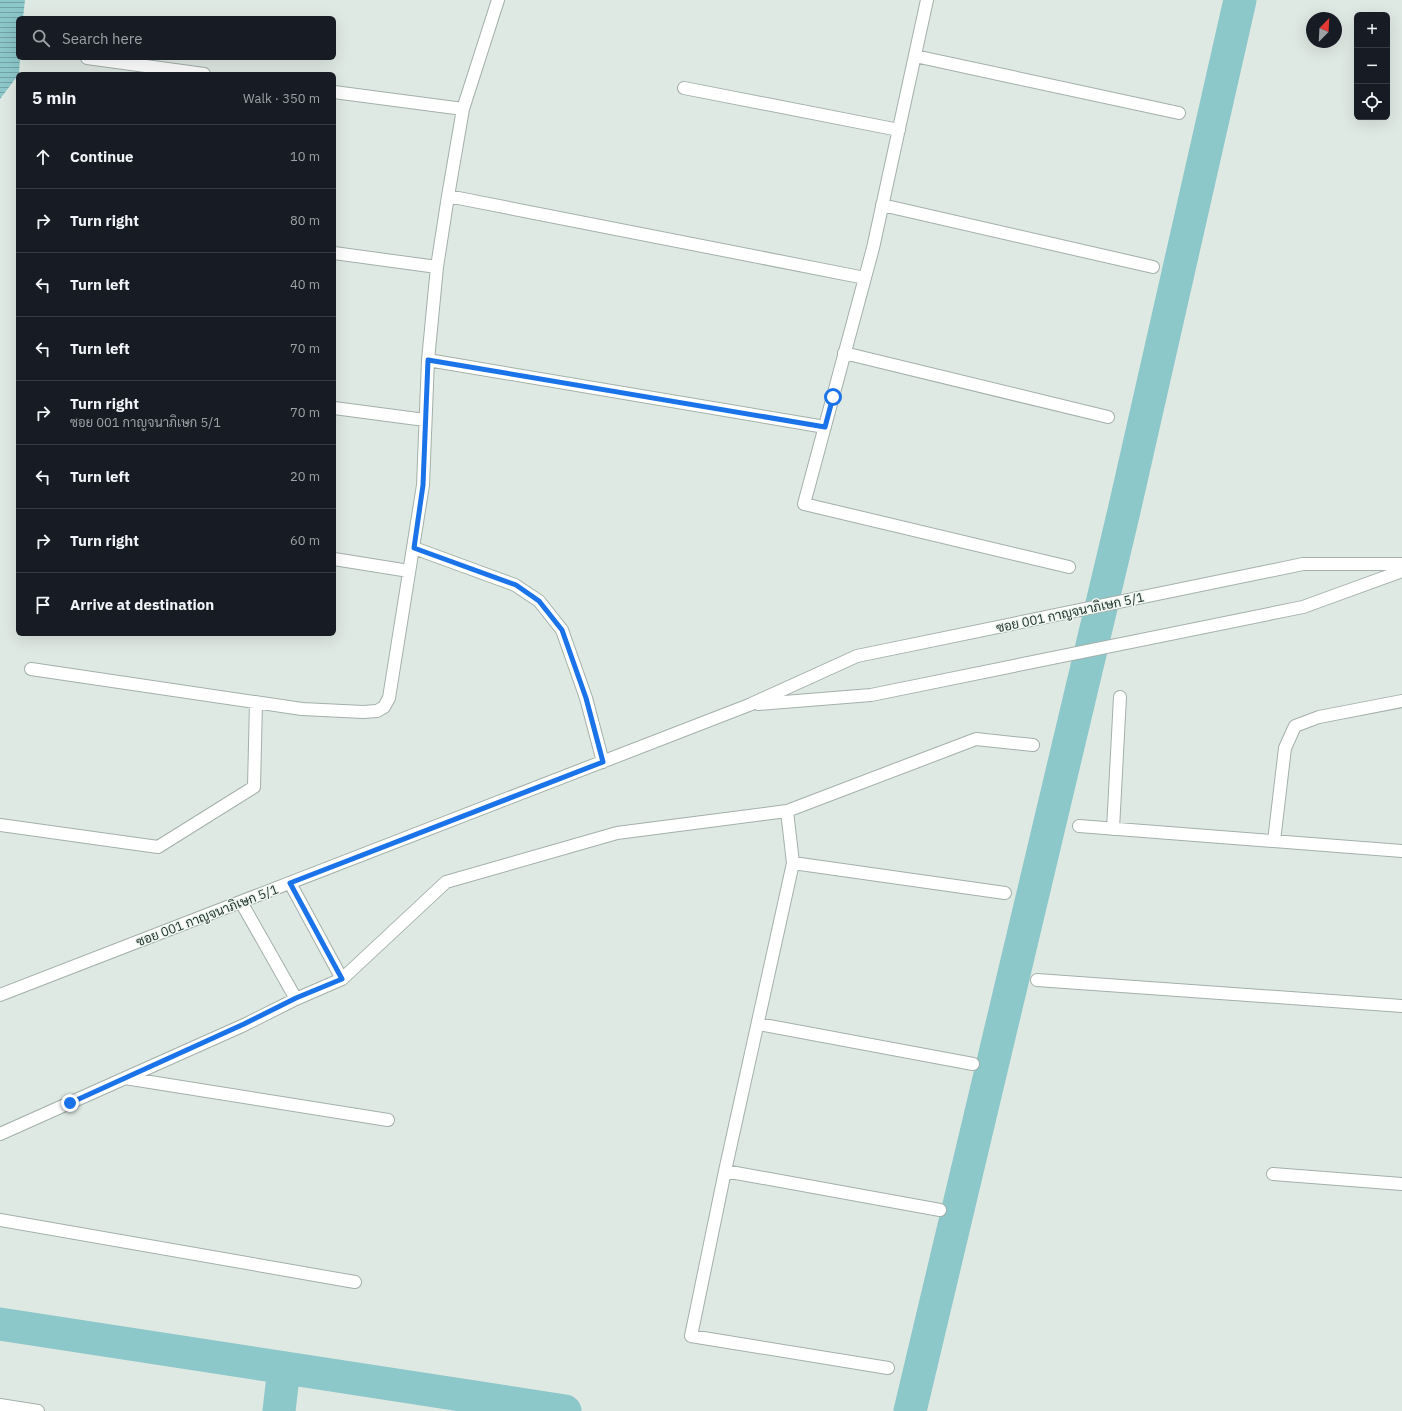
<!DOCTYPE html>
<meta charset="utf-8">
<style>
:root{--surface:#171b24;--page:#20242c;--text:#f1f3f6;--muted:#9ea1a6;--line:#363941}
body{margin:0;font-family:"IBM Plex Sans",Sarabun,sans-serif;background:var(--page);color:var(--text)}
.controls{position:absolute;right:12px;top:12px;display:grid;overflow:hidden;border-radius:6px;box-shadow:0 4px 16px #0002}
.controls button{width:36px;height:36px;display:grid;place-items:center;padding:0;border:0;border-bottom:1px solid var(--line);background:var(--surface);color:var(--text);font:20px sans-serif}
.compass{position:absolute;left:1306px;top:12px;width:36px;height:36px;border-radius:50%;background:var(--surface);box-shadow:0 4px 16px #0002;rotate:24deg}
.stop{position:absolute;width:12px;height:12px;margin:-9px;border:3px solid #1a73e8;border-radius:50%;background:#fff}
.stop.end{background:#1a73e8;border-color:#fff;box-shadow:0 1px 4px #0008}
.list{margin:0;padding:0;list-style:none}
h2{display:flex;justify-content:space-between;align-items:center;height:52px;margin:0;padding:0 16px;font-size:17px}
h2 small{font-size:13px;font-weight:400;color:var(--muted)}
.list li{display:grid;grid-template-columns:26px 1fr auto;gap:12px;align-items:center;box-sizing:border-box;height:64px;padding:0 16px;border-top:1px solid var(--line)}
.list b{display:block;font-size:15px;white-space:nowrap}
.list p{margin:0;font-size:13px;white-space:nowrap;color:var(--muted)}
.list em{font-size:13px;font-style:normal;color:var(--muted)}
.icon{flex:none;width:22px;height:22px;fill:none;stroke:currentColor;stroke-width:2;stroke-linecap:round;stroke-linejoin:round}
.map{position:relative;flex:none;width:1402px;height:1411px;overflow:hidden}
.search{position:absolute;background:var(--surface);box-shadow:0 4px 16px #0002;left:16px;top:16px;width:320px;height:44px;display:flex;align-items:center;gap:10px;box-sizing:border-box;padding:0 14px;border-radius:6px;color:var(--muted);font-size:15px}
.panel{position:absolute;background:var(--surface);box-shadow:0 4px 16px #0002;left:16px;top:72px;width:320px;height:564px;border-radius:6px}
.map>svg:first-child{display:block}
</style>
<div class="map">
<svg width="1402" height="1411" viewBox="0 0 1402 1411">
<defs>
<pattern id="water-rules" width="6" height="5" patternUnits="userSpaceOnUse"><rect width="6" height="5" fill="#8cc7c9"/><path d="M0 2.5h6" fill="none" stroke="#72a2a4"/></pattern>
</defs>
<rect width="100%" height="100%" fill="#dfe9e3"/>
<path fill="url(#water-rules)" d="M0,0h25l-2,18h-5v40h2l-1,16 -19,25z"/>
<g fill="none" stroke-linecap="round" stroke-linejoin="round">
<path stroke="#8cc7c9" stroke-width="33" d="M0,1324l565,87
M279,1411l5,-43
M910,1411l214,-900 116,-511"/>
<g stroke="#a3b0a9" stroke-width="14">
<path id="street" d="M927,0l-54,248 -69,256 265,63
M915,56l264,57
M87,58l117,16
M684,88l215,42
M334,92l129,17
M448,196l417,82
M882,205l271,62
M334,253l103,14
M844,353l264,64
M428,360l397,67
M334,408l91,12
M414,548l101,37 24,16 23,29 24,68 17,64
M334,559l75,12
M31,669l271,40 61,3 14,-1 7,-4 5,-9 34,-213 5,-125 9,-93 11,-71 15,-87 35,-109
M758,704l113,-9 432,-88 99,-36
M787,811l6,52 -68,308 -34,165 197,32
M0,825l158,22 96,-60 2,-85
M1079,826l323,25
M1113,829l7,-132
M1274,841l11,-93 10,-22 24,-9 83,-16
M793,863l212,30
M290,883l52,96
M241,902l55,97
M1037,980l365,26
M0,995l749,-290 108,-49 446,-92h99
M759,1024l214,40
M125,1078l263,42
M0,1134l244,-109 52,-26 46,-20 104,-97 171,-49 170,-22 189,-72 57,6
M725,1171l215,39
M1273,1174l129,10
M0,1220l355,62
M0,1405l38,6"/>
</g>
<use href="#street" stroke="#fff" stroke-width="12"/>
</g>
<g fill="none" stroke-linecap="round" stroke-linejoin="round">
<path stroke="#1a73e8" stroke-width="5" d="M70,1103l174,-79 52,-26 46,-19 -52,-96 313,-121 -17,-64 -24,-68 -23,-29 -23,-16 -102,-37 9,-63 5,-125 397,67 8,-30"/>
</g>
<g text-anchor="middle" stroke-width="3" stroke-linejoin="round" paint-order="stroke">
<g font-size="13" fill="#22372e" stroke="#eff6f1">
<text transform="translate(1070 612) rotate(-12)" y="5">ซอย 001 กาญจนาภิเษก 5/1</text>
<text transform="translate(207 915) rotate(-21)" y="5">ซอย 001 กาญจนาภิเษก 5/1</text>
</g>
</g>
</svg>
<div class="controls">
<button>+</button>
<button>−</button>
<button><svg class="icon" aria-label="locate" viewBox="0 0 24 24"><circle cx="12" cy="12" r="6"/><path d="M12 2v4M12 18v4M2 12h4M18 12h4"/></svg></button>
</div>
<svg class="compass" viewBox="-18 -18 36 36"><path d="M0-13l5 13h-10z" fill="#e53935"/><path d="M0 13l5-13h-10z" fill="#9ea1a6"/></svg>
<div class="stop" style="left:833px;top:397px"></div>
<div class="stop end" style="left:70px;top:1103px"></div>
<div class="search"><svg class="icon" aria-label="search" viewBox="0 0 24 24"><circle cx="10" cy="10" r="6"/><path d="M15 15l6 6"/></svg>Search here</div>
<section class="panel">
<h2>5 min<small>Walk · 350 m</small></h2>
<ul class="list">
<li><svg class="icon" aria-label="ahead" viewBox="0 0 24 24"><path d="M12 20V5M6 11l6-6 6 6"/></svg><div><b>Continue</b></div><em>10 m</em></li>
<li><svg class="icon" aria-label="right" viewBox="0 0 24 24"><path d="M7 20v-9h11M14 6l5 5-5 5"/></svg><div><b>Turn right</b></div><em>80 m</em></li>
<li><svg class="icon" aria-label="left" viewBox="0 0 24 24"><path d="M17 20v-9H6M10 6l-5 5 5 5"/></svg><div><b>Turn left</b></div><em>40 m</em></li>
<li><svg class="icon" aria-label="left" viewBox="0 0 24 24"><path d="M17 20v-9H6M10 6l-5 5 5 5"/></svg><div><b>Turn left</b></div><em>70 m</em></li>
<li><svg class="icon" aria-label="right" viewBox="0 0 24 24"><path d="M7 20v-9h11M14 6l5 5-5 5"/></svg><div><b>Turn right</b><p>ซอย 001 กาญจนาภิเษก 5/1</p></div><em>70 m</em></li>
<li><svg class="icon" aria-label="left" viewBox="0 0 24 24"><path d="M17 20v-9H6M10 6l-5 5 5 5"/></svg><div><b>Turn left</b></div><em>20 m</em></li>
<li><svg class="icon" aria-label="right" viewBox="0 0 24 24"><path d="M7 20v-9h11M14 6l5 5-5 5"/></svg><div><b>Turn right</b></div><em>60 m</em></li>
<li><svg class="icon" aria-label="arrive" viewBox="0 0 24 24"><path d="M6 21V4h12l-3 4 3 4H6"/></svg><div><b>Arrive at destination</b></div></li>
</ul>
</section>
</div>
